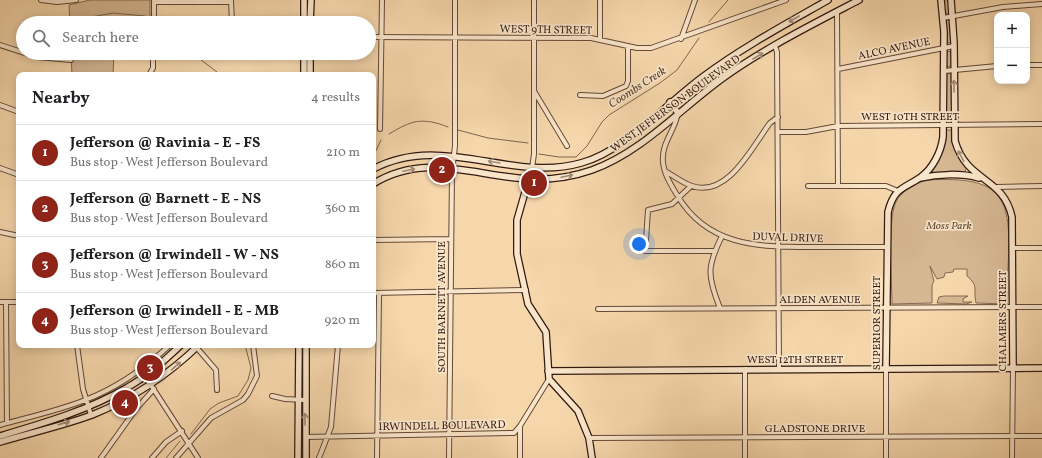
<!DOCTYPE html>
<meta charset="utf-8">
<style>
:root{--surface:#fff;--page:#f6f6f6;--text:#202124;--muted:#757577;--line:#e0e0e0;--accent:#8f2418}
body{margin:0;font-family:Vollkorn,serif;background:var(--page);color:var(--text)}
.controls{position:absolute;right:12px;top:12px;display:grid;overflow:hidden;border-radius:8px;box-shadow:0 2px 10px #0003}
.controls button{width:36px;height:36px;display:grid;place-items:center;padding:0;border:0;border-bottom:1px solid var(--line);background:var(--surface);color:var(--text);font:20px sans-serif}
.you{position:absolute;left:639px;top:244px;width:14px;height:14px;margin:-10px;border:3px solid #fff;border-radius:50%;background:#1a73e8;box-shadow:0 0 0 6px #1a73e833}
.badge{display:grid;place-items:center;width:26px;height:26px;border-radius:50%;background:var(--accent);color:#fff;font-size:13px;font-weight:700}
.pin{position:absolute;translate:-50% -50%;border:2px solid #fff;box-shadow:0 1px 4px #0006}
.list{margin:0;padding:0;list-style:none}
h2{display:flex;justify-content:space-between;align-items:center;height:52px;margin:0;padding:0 16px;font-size:17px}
h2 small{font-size:13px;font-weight:400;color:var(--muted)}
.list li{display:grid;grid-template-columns:26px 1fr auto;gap:12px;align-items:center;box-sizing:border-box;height:56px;padding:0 16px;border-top:1px solid var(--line)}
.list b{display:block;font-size:15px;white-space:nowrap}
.list p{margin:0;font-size:13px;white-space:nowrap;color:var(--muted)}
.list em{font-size:13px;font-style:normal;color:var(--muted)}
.icon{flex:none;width:22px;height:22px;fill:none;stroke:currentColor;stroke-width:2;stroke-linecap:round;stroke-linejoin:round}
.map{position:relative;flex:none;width:1042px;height:458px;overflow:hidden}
.search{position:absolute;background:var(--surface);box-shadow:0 2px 10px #0003;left:16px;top:16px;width:360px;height:44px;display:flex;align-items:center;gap:10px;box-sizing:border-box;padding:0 14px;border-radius:22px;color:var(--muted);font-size:15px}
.panel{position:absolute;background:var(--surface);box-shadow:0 2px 10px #0003;left:16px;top:72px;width:360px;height:276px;border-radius:8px}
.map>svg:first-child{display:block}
</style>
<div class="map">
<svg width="1042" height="458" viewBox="0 0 1042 458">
<rect width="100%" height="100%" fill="#f6d7ac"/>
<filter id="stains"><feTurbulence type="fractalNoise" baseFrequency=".005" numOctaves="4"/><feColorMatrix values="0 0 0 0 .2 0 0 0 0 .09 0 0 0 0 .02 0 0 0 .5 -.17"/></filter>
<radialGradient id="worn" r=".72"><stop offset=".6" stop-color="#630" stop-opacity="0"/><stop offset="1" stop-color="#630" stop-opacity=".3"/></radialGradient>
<path fill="#d5b792" stroke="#846852" d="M90,0h60v23h-80l-1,-18z
M943,0h6l1,13 -2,1 -4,-2z
M949,20l1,1 2,20 -3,2 -3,-1 -1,-21z
M952,51v14l-4,2 -2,-2 -1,-13z
M71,53h43l-1,22h-41z
M947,73l4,1 1,2v44h-6v-45z
M946,130h6l5,22 9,16 -1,5h-31l-2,-1v-5l13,-29z
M927,180c76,-4 85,15 81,87 -1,12 1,25 -1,37l-31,-1c-3,-14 3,-17 -9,-27v-7h-13l-1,3 -8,1 -1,4 -7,2 -7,-13 4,15 -2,4v18l-40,1c0,-22 -5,-85 4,-102 6,-12 18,-18 31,-22z
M944,296h24l-5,3v3h9l-6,2 -29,-1 2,-6z"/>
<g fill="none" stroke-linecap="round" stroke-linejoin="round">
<path stroke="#7f654e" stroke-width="1" d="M80,19l33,-6 32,3
M709,22l19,-22
M192,53l25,19 2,3
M458,130l30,8 40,5
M389,134c23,-14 33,-17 59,-7
M539,154l20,3h17l11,-11 15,-24 7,-7 51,-32 17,-13 22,-32
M373,157l8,-17
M191,434l19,-25 9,-6 19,-7 10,-16 3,-12 -6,-23
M166,458l14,-17"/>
<g stroke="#634938" stroke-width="6">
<path id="street" d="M41,0l16,2 19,-2
M231,0l1,23
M154,2h77
M837,12l1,174
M943,18l60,-11 39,-3
M232,21l74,-1
M154,23v-23
M369,37l222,1 46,10h14l135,-48
M600,39v-39
M681,39l14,-39
M0,45l37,12 34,3
M775,46l2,6 2,317
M1027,65h15
M838,69l116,-23
M944,71l53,-5
M149,75l4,-7v-15
M534,91l33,55
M580,95l23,1 23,-10 2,-5v-35
M0,105l19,7
M678,113c-3,18 -17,30 -15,49 1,12 8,23 14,33 30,51 80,52 133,52 25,0 51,0 76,0
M380,129l2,-129
M778,132h28l32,-6 204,-2
M0,168l19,7
M532,168l2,-14v-154
M665,171c9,5 18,12 27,15 36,12 60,-39 78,-63l8,-6
M808,186h78l12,5
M997,187l45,-1
M0,232l19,4
M373,240l78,-1
M646,240l2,-30 24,-6 19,-18
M1013,248h29
M645,251h70
M373,293l153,-3
M0,302h19
M6,302l1,121
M720,308c-13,-32 -13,-42 2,-72
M598,309l444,-2
M77,345l6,44 8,26
M197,348l19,22 1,20
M886,369v89
M145,376l53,82
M272,396l13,3 20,1
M0,425c28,-8 58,-14 85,-25 32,-12 60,-32 85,-55
M306,437l208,-4 6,-7 29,-47
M589,438l453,-2
M101,458l35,-49 18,-20
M152,458l14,-16 16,-11
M176,458l35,-40 32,-18 5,-6 9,-18 -4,-31
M319,458l12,-31 7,-82
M377,458l2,-165
M449,458l3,-286 3,-26v-146
M520,458v-32
M745,458v-89
M1012,458l1,-90"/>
</g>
<g stroke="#321a11" stroke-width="8">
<path id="secondary" d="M951,0l3,43 1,98c12,42 48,35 57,76l1,151
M304,23v-23
M310,23l1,-23
M304,53v22
M310,75v-22
M670,102l8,11
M532,168l-15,52v34l11,50 18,28 3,47 29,32 11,27 3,20
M373,169c69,-37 138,14 208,-6 44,-12 86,-60 123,-87 39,-29 82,-52 124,-76
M920,178c18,-4 41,-5 59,0
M373,184c52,-32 101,-8 156,-5 22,1 43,-2 63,-9 50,-18 88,-61 131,-92 42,-30 90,-54 136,-78
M886,369l2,-157c6,-25 16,-23 33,-35 12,-9 20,-25 22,-40l1,-105 -3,-32
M548,371l494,-3
M0,436c44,-13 89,-26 128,-49 20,-11 37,-27 53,-42
M0,442c30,-9 62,-16 92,-27 40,-16 76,-40 107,-70
M298,458l1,-113
M306,458v-113"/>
</g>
<use href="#street" stroke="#f9e5c9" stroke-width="4"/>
<use href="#secondary" stroke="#f9e5c9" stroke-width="5.5"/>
</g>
<defs><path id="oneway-shaft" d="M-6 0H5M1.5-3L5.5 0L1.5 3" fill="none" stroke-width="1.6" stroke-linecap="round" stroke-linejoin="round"/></defs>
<g stroke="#9f8a76">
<use href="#oneway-shaft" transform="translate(794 19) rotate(150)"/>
<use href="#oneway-shaft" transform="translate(758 56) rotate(-30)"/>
<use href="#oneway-shaft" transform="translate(954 86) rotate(-90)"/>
<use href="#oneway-shaft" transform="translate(961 156) rotate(-118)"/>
<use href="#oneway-shaft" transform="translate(494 162) rotate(-171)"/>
<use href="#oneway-shaft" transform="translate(409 170) rotate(-12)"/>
<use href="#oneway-shaft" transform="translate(567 176) rotate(-12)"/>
<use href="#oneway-shaft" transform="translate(176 366) rotate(-41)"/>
<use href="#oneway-shaft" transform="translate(305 419) rotate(-91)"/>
<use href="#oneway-shaft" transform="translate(64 423) rotate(-16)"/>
</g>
<g text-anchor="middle" stroke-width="3.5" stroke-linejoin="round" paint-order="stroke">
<g font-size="11" fill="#321a11" stroke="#f9e5c9">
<text transform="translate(546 29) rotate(1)" y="4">WEST 9TH STREET</text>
<text transform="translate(894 48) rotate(-12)" y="4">ALCO AVENUE</text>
<text transform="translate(675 103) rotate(-36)" y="4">WEST JEFFERSON BOULEVARD</text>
<text x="910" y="120">WEST 10TH STREET</text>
<text transform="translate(788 237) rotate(2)" y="4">DUVAL DRIVE</text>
<text x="820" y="303">ALDEN AVENUE</text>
<text transform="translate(441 307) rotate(-90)" y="4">SOUTH BARNETT AVENUE</text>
<text transform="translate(1002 321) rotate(-90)" y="4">CHALMERS STREET</text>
<text transform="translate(876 323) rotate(-90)" y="4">SUPERIOR STREET</text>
<text x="795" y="363">WEST 12TH STREET</text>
<text transform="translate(442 425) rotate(-1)" y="4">IRWINDELL BOULEVARD</text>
<text x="815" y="432">GLADSTONE DRIVE</text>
</g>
<g font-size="11" font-style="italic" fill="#634938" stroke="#f9e5c9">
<text x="949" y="229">Moss Park</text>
</g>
<g font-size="12" font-style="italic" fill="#5f4635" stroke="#f9e5c9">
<text transform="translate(637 87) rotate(-33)" y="4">Coombs Creek</text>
</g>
</g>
<rect width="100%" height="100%" filter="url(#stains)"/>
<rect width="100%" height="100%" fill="url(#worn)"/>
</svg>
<div class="controls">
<button>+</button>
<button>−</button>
</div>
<div class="you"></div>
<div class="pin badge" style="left:534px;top:183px">1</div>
<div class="pin badge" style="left:442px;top:170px">2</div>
<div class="pin badge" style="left:150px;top:368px">3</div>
<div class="pin badge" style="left:125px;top:403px">4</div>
<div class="search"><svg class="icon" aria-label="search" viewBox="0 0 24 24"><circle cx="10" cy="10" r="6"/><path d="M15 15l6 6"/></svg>Search here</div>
<section class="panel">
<h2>Nearby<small>4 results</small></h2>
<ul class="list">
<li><span class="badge">1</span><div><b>Jefferson @ Ravinia - E - FS</b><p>Bus stop · West Jefferson Boulevard</p></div><em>210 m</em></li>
<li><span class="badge">2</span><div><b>Jefferson @ Barnett - E - NS</b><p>Bus stop · West Jefferson Boulevard</p></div><em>360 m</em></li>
<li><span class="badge">3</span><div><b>Jefferson @ Irwindell - W - NS</b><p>Bus stop · West Jefferson Boulevard</p></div><em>860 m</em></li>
<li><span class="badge">4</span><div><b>Jefferson @ Irwindell - E - MB</b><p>Bus stop · West Jefferson Boulevard</p></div><em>920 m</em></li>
</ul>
</section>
</div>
